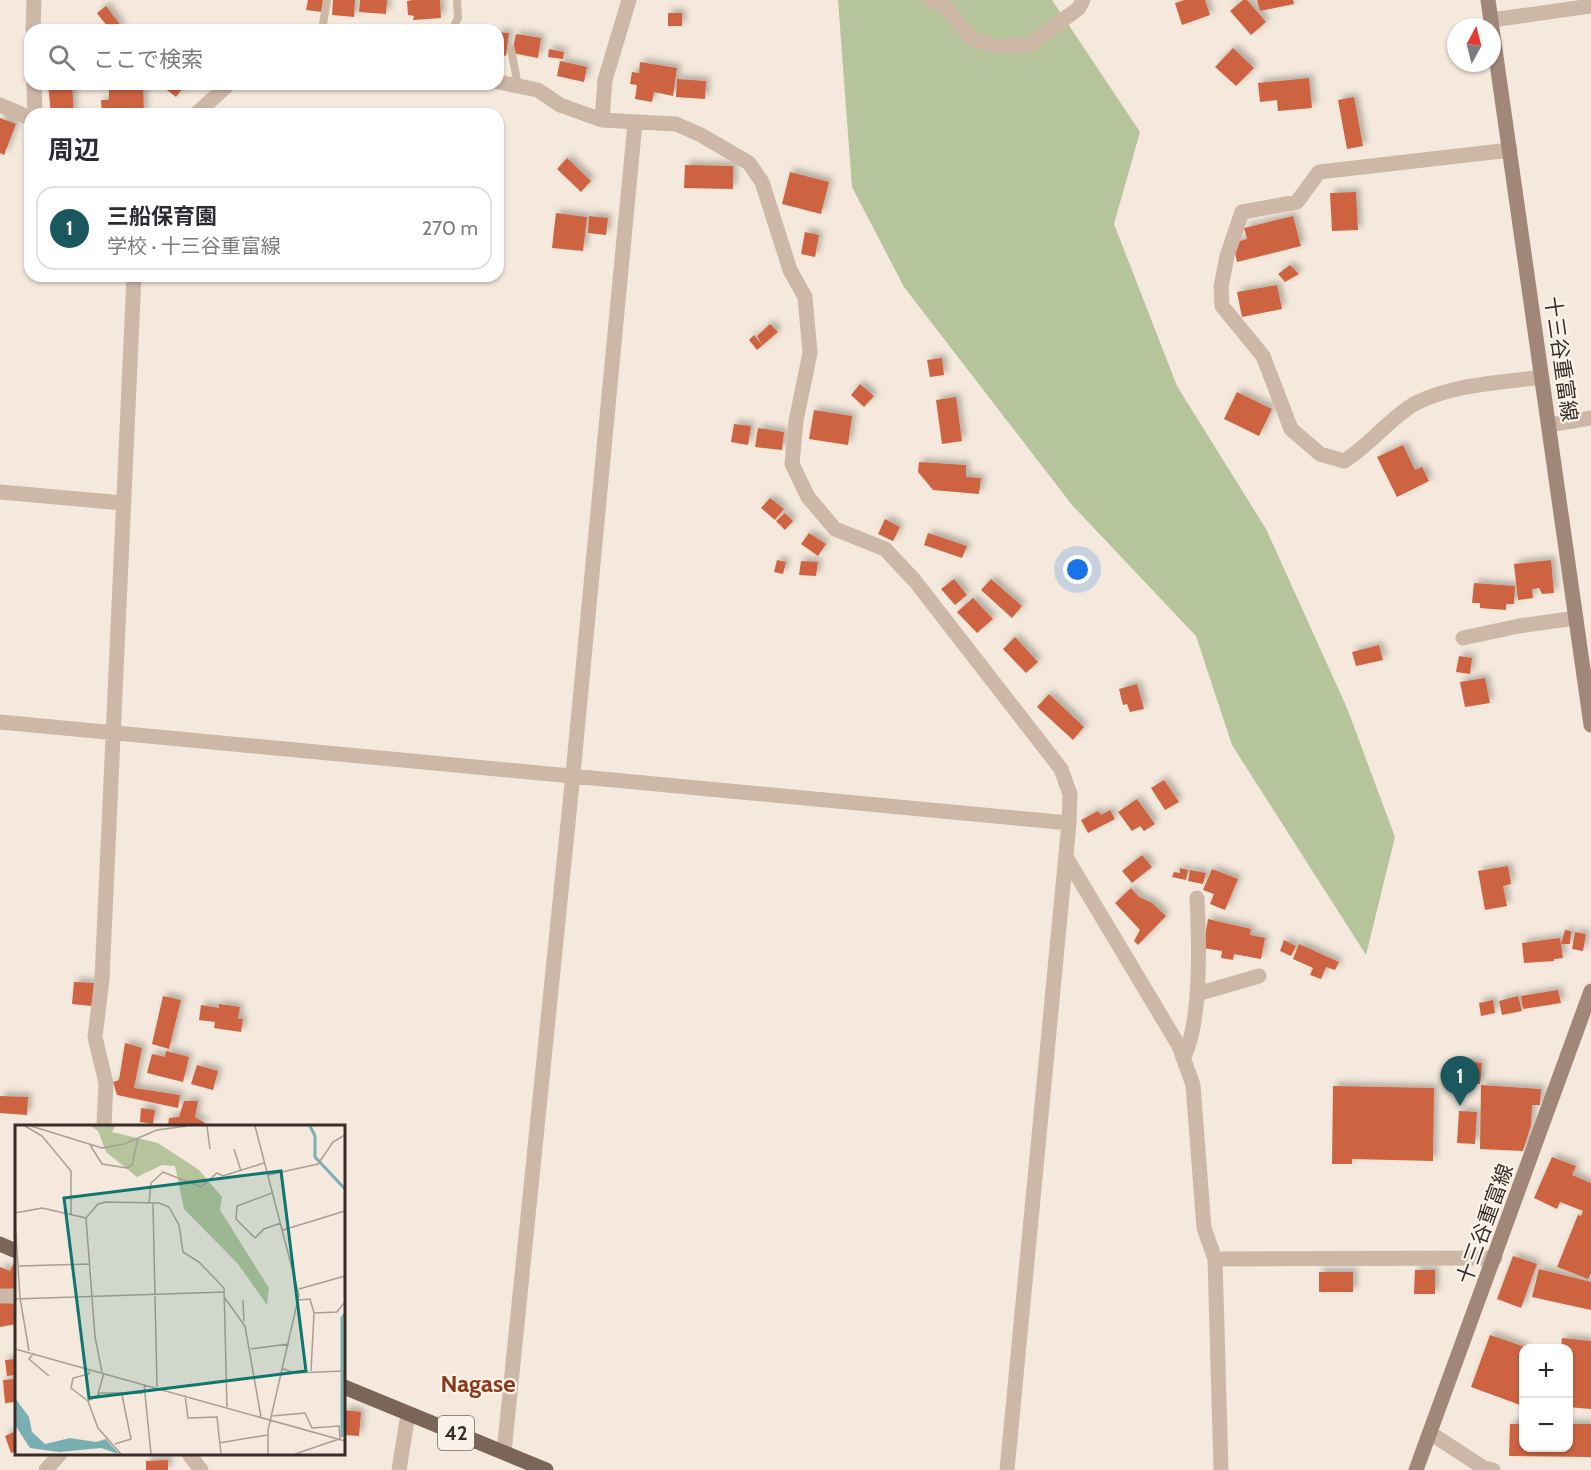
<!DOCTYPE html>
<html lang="ja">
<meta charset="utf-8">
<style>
:root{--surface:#fff;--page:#f2f2f3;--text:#2b2b33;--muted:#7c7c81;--line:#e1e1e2;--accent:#1b585d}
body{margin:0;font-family:Cabin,"Noto Sans JP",sans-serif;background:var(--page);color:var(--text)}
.controls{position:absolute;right:18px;bottom:18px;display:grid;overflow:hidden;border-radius:12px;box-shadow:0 2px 4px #0004}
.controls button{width:54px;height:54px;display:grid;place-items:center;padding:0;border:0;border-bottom:2px solid var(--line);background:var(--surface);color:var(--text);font:30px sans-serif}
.compass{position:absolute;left:1447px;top:18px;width:54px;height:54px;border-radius:50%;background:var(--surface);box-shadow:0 2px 4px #0004;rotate:7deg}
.you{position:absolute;left:1078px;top:570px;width:21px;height:21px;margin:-15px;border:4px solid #fff;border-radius:50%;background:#1a73e8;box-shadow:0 0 0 9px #1a73e833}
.badge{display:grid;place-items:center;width:39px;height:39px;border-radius:50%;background:var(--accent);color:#fff;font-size:20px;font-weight:700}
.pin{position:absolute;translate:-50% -50px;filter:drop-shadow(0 2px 3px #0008)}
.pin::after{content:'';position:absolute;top:32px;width:21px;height:18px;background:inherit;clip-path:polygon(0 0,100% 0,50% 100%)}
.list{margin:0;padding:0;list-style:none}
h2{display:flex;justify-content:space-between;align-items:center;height:78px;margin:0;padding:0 24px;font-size:26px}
h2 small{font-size:20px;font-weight:400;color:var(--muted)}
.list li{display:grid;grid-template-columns:39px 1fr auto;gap:18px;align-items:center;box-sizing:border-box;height:84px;margin:0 12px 12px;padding:0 12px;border:2px solid var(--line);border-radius:18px}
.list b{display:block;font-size:22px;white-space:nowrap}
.list p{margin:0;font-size:20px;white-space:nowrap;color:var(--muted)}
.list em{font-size:20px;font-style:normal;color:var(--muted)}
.icon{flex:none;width:33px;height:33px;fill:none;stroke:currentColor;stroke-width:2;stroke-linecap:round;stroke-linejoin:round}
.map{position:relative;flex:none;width:1591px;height:1470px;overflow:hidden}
.search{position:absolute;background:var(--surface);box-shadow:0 2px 4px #0004;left:24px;top:24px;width:480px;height:66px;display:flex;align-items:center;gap:15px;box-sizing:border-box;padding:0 21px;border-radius:18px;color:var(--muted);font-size:22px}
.panel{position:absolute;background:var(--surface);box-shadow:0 2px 4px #0004;left:24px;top:108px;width:480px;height:174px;border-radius:18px}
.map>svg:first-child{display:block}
</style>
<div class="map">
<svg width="1591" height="1470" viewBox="0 0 1591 1470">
<defs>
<filter id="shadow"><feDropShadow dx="4" dy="-4" stdDeviation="3" flood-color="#0004"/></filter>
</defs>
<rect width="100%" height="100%" fill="#f4e9dc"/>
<path fill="#b5c49b" d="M838,0h214l88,132 -26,92 63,162 89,143 81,179 48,129 -29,118 -134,-210 -36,-109 -124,-131 -168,-218 -52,-100z"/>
<path fill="#cd6440" filter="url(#shadow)" d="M308,0h15l-1,12 -16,-2z
M333,0h22l-1,17 -22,-2z
M360,0h27l-1,14 -27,-2z
M413,0h27l1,18 -28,2 1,-4 -6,-1 -1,-14z
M1185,0h20l5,15 -28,10 -7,-22z
M1243,0h4l19,22 -15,13 -21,-24z
M1257,0h36l1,4 -34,7z
M106,6l16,21 -4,3h-8l-13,-17z
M668,13h14v13h-14z
M498,32l11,1 -3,23 -8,-2z
M516,34l25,4 -3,20 -26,-5z
M1233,48l21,20 -18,18 -21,-19z
M549,49l15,3 -1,7 -15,-2z
M560,61l27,6 -3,15 -27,-6z
M640,62l37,6 -4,28 -19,-4 -2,10 -17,-3 2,-14 -7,-1 2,-12 7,1z
M1309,78l3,30 -34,3 -1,-11 -17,2 -2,-19z
M677,79l29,2 -1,18 -29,-2z
M48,84h24l2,30h-23z
M109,84h34l1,30h-42l-1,-14h8z
M159,84h27l-10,13z
M1354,97l9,49 -16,3 -9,-49z
M0,118l16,6 -12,31 -4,-2z
M567,158l24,23 -10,11 -24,-23z
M685,165l48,1v23l-49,-1z
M790,172l39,10 -8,32 -39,-10z
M1356,192l2,38 -26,1 -2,-38z
M556,213l31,4 -4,34 -31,-3z
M589,216l19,2 -2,17 -18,-2z
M1293,216l8,30 -64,16 -4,-19 14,-4 -3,-11z
M805,232l14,3 -4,22 -14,-3z
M1290,265l9,9 -14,8 -7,-8z
M1277,285l5,24 -40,8 -5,-25z
M770,324l8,8 -21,18 -8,-10 5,-5 8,10 -5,-9z
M942,358l2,17 -14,2 -3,-17z
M860,384l14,12 -10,11 -13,-12z
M1237,392l35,17 -13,27 -35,-17z
M956,397l6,44 -20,3 -6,-44z
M814,410l38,6 -4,29 -39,-6z
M734,424l17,2 -3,19 -17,-3z
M758,428l26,4 -2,18 -27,-3z
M1403,445l12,25 7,-3 7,14 -32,16 -20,-40z
M919,462l47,3v12l15,1 -2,16 -46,-4 -15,-18z
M770,498l14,11 -9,11 -14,-12z
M785,513l8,8 -8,9 -9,-9z
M885,519l15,8 -7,14 -15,-7z
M809,533l17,11 -8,12 -17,-12z
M928,533l39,13 -5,12 -38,-13z
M777,560l9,2 -3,12 -9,-2z
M1551,560l3,33 -12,1 -3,-6 -7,1 1,9 -15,2 -4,-36z
M801,561l17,1 -2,14 -17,-1z
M954,579l13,16 -12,10 -14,-16z
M991,579l31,27 -10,12 -31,-28z
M1474,583l41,3 -1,18h-8v6l-26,-2v-5h-8z
M973,598l20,21 -16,14 -20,-21z
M1015,637l23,25 -12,11 -23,-24z
M1379,645l4,15 -27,6 -4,-14z
M1459,656l13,2 -2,16 -14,-2z
M1485,678l5,25 -25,4 -5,-25z
M1137,684l7,25 -14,3 -3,-8 -4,1 -4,-16z
M1049,694l35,33 -11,13 -36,-33z
M1164,780l15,22 -14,8 -14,-22z
M1137,799l18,25 -11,7 -4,-5 -8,5 -14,-19z
M1110,810l5,9 -27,14 -7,-13 17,-9 3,4z
M1142,855l10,12 -20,16 -10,-12z
M1508,866l3,18 -8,2 4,20 -22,4 -7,-39z
M1180,868l8,2 -2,10 -14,-3 2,-5 6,1z
M1212,869l26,10 -13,31 -15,-6 4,-10 -11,-4z
M1190,870l16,3 -3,11 -15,-3z
M1131,888l8,9 13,6 14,13 -28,29 -4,-4 6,-11 -25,-27z
M1208,919l43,10 -1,6 15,3 -4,21 -27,-5 -1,6 -12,-2 1,-7 -19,-3z
M1565,930l6,1 -1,13h-9z
M1575,932l11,2 -3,17 -11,-2z
M1560,938l3,20 -9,1v2l-30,2 -2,-20z
M1284,940l12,6 -5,10 -11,-5z
M1299,944l40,18 -4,8 -9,-3 -5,12 -11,-4 3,-7 -20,-9z
M74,982l20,1 -2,23 -20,-2z
M1558,990l3,13 -38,6 -2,-13z
M163,996l18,4 -12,49 -17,-5z
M1518,996l4,15 -20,4 -3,-14z
M1493,1000l2,13 -14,3 -2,-13z
M219,1004l21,3 -2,12h5l-2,13 -27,-4 1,-6 -16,-2 2,-15 18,3z
M125,1043l17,5 -8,40 46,7 -2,13 -61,-13 -4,-13 6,-2z
M166,1051l23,6 -6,25 -36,-9 5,-19 13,3z
M1464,1061l18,2 -2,21 -18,-1z
M197,1065l21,6 -5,19 -22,-6z
M1481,1085l60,4 -1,16h-8l-1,20 -8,26 -43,-2z
M1333,1086l101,2 -1,73 -81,-2v5h-20z
M0,1096l28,1 -1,18 -27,-2z
M184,1101h14l-3,16 10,6 -2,3h-35l1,-8 10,-1z
M141,1108l14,2 -2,14 -13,-2z
M1459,1111l18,1 -2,32 -18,-1z
M1552,1157l24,9 -4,9 19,8v90l-3,6 -31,-12 21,-52 3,1 2,-5 -23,-9 -3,7 -23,-11z
M1513,1256l24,8 -16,44 -24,-9z
M14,1263l2,1v27l-16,2v-26l10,4z
M1539,1269l52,13v28l-59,-13z
M1415,1270h20v24h-21z
M1319,1272h34v20h-34z
M13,1299l3,25 -16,3v-26z
M1490,1335l38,13h-4l-1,58 -52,-19z
M1562,1338l29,3v68l-23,-2v-59h-7z
M16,1359v16l-9,1 -2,-16z
M14,1379l2,23 -11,1 -2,-23z
M344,1410l17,2 -2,24 -15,-1z
M1510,1424h14v24h44v-24h23v33l-82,-1z
M16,1431v20l-5,2 -6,-17z
M168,1460v10h-22v-9z"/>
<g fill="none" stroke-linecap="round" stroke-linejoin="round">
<path stroke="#cdb8a7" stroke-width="8" d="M322,30l5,-30
M452,30l6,-12 -1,-18
M511,49l7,37"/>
<path stroke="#cdb8a7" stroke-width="15" d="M931,0l15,7 26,32 26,8 33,-3 48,-36 4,-8
M1492,20l99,-14
M33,30l1,-30
M498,82l40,8 22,15 42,15 74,4 25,11 48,28 13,19 28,88 15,27 5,56 -14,68 -4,43 16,33 27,32 50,20 30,32 146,188 9,25 -1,29 -62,647
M34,84l1,30
M0,105l30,13
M196,114l33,-30
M602,120l3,-40 24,-80
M1510,150l-191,22 -22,30 -55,10 -15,44 -6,31 1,19 41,50 28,73 29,25 24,7c25,-15 49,-46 72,-58 38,-19 84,-20 126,-26
M1549,425l42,-7
M0,492l123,11
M1463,638l56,-12 57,-8
M0,722l1069,101
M1066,857l113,189 14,39 11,143 11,31 6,211
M1197,994l62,-18
M1183,1058c19,-34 16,-121 14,-160
M104,1126l2,-43 -11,-46 7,-58 32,-703
M1215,1259l280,-1
M0,1296h16
M1430,1433l54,35 9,2
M504,1452l69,-678 62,-651
M189,1454l12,16
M46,1470l14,-16
M399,1470l9,-56"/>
<path stroke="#a08778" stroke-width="15" d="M1488,0l103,725
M1416,1470l175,-479"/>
<path stroke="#7b6458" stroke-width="15" d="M0,1244l16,7
M344,1387l202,83"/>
</g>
<g text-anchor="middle" stroke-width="4.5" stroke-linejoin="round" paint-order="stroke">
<rect fill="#fbf3e9" stroke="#726862" stroke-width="1.5" x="438" y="1416" width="36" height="34" rx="4.5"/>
<g font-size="20" font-weight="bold" fill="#382d28">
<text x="456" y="1440">42</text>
</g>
<g font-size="21" fill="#382d28" stroke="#fbf3e9">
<text transform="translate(1561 359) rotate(82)" y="7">十三谷重富線</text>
<text transform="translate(1485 1224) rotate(-70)" y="7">十三谷重富線</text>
</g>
<g font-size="24" font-weight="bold" fill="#8c381c" stroke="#fbf3e9">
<text x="478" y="1392">Nagase</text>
</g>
</g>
<g transform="translate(15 1125)">
<rect width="330" height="330" fill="#f4e9dc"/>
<path d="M76,1h24l-3,6 46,11 41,27 23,27 -2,13 49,78 -2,17 -29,-41 -54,-55 -9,-43 -13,-1 -25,12 -31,-25 -8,-21z" fill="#b5c49b"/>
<path d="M0,273l14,19 3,15 13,12 25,-6 26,4 10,-3 13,15 -18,-6 -42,4 -29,-4 -15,-23z" fill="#79afb2"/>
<path fill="none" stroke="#79afb2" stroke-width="3" d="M295,1l5,10v21l30,32M327,312v-119l3,-4"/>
<path fill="none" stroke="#a99e94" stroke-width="1.5" d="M10,1l17,10 29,35v43M16,1l71,22 22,-4 33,-14 30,-4M192,1l3,23M240,1l44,169 -31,135v24M75,20l12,19 25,4 5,-3 6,-27M219,24l7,22M253,50l50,-11 15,-22 12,-7M257,68l-35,13 -1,13 19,19 9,-9 17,-6M134,79l2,-21 12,-11 38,15 16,-14 6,3 41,-13M138,79l4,183M0,88l27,-5 44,10M0,94l5,79 9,53M268,105l62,-19M4,141l71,-2M284,164l46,-13M209,172l21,29 16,91M0,174l209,-7M228,175l1,21M284,175l11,-1 4,14 23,-1 8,-10M0,224l330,92M236,224l38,-5M19,228l-5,6 20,17M268,244l12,4 49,-2M296,246l3,-58M329,246l1,77M87,247l-7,-35 -9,-119 12,-14 8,-2 53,1 10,4 10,18 4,27 16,10 25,26 3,119M129,259l7,70M83,269l6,-21M170,270l3,23 29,-1 4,37M73,276l-17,-13 2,-10 16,-4 1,-5M257,291l33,-3 7,15 27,-2 1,13M204,318l48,-8M100,319l16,-5 -9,-44M106,329l-23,-26 -10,-27 13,-8h42M280,329l44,-15"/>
<path fill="#0f766e" fill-opacity="0.15" stroke="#0f766e" stroke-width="3" d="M266,46l25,200 -217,27 -25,-200z"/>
<rect width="330" height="330" fill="none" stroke="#382d28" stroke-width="3"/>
</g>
</svg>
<div class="controls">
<button>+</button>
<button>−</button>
</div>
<svg class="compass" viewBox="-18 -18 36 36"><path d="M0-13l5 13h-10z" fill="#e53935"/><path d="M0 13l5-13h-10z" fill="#7c7c81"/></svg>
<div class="you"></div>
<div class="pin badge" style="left:1460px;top:1106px">1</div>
<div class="search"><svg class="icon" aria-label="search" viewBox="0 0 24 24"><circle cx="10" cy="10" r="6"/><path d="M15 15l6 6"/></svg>ここで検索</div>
<section class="panel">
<h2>周辺<small></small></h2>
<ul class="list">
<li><span class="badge">1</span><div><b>三船保育園</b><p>学校 · 十三谷重富線</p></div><em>270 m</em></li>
</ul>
</section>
</div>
